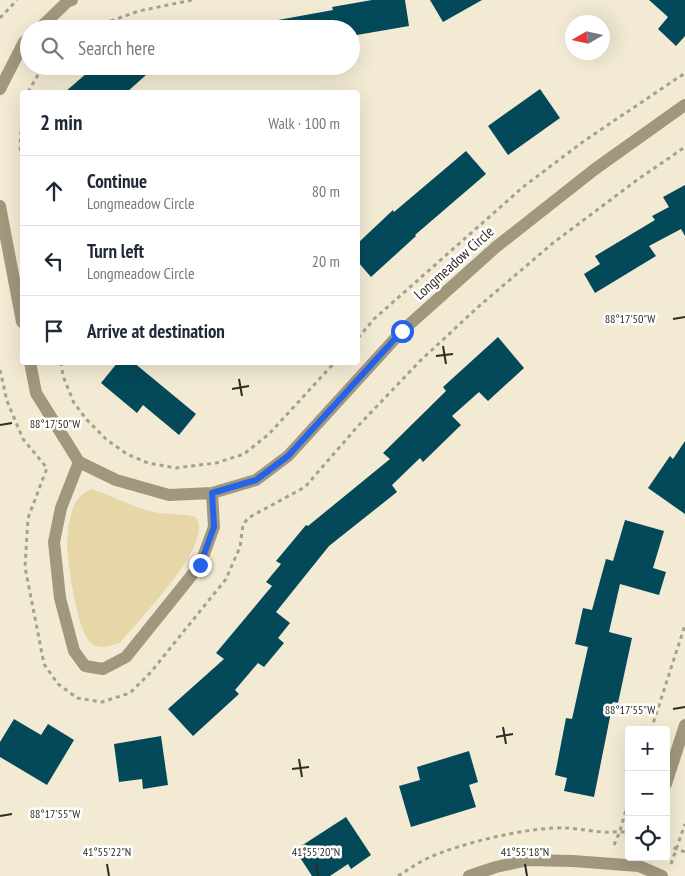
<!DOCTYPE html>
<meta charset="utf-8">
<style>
:root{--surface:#fff;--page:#f2f2f3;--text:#1f2937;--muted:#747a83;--line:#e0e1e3}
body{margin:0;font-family:"PT Sans Narrow",sans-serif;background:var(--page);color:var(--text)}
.controls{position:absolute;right:15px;bottom:15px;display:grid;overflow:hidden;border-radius:5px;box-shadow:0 5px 20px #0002}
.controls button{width:45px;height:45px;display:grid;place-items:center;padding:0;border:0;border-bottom:1px solid var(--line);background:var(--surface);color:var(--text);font:25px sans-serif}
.compass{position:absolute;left:565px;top:15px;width:45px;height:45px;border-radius:50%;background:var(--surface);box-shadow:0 5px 20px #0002;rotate:261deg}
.stop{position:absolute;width:15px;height:15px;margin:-11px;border:4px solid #2563eb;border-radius:50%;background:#fff}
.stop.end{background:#2563eb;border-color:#fff;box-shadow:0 1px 5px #0008}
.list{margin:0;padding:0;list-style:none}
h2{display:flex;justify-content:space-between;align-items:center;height:65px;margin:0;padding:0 20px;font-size:21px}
h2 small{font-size:16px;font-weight:400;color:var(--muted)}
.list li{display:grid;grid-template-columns:32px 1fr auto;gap:15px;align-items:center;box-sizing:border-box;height:70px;padding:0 20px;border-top:1px solid var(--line)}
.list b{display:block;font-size:19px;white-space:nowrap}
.list p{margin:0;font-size:16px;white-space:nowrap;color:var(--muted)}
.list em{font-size:16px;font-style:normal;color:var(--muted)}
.icon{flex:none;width:28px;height:28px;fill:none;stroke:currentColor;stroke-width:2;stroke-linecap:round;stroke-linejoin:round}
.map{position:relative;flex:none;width:685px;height:876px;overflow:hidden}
.search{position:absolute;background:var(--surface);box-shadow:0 5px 20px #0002;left:20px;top:20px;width:340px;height:55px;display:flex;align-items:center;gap:12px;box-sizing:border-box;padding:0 18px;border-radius:28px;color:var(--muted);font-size:19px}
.panel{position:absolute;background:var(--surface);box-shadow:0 5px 20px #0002;left:20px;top:90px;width:340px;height:275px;border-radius:5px}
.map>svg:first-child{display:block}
</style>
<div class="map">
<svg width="685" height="876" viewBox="0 0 685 876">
<rect width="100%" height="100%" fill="#f2ead3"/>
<path fill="#e7d7a8" d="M91,489c22,7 41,18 63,23 14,3 28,1 42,5 2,4 3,7 3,11 0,31 -58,89 -79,115 -9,3 -21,7 -29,0 -13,-11 -21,-67 -23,-85 -2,-15 0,-36 5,-50 4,-10 9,-14 18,-19z"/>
<path fill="#04495a" d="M372,0h33l4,26 -58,10v-7h-72l-1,-9 55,-10 -1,-3z
M430,0h52l-39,22z
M649,0h36v36l-9,10 -18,-17 10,-12z
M95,66h61l-29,26h-62z
M540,89l20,29 -52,37 -20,-29z
M466,151l20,23 -71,61 1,1 -45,41 -13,-15v-19l35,-33 1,2z
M685,185v51l-4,-7 -32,17 7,10 -61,37 -11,-19 16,-10 -5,-8 60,-36 -3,-4 17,-9 -6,-10z
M498,337l26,31 -36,33 -9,-9 -27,24 9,9 -38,37 -3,-4 -28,27 5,7 -68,54 -53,66 14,11 -12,15 6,5 -20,24 -6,-4 -23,27 4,4 -46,42 -25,-27 56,-50 -8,-6 56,-67 -6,-4 15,-18 -5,-3 30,-36 2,1 82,-67 -7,-6 63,-62 -3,-4z
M118,362h15l63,52 -17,21 -36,-30 -6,8 -36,-30z
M685,441v73l-37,-26 22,-32 3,3z
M625,520l39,11 -11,37 13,4 -7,23 -39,-11 -11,48 23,6 -14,65 -5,-1 -19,95 -30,-6 3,-13 -12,-3 11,-57 6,1 16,-72 -13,-3 8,-36 9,2 14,-51 7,2z
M14,719l27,16 7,-11 26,16 -27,45 -47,-28v-15z
M161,736l7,49 -25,4 -1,-10 -23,3 -5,-38z
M469,751l9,31 -9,3 7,22 -65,20 -12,-41 21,-6 -3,-13z
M346,817l25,38 -20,14 -3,-5 -18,12h-18l-17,-26z"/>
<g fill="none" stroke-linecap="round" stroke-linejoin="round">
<path stroke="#a6a08f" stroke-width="3" stroke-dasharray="4 4" stroke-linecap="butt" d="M0,18l17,-18
M88,29l51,-18 53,-11
M28,92l15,-26
M22,115l-2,32 2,12
M358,338l16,-19 149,-132 61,-46 101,-68
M61,362l2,14 11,27 13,17 20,20 20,14 21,9 28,5 40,-5 28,-9 25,-20 66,-72
M0,370l7,31 16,38 24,29 -19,50 -3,49 19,97 14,20 19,14 25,4 28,-9 21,-21 75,-93 14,-32 3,-22 5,-7 57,-31 53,-61 61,-64 59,-55 75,-64 84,-63 48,-33
M651,730l34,-105
M614,845l6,-14 9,-32
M666,845l19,7
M671,864l14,-40
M398,876c10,-6 19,-13 30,-18 33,-15 103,-32 140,-30 12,1 23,3 34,4 10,1 17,-2 27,1"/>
<path stroke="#a0977d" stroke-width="12" d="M39,29l28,-27 5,-2
M0,89l24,-47 5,-4
M0,206l22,116
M30,362l6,31 43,69 37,18 53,15 43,-2 44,-13 32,-24 114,-125 94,-84 99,-78 90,-64
M79,462l-18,46 -7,34 6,56 14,53 11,15 18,3 23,-12 74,-92 14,-38 -2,-34
M666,784l19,-59
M469,876l27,-9 32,-7 45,1 66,5 23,10"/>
</g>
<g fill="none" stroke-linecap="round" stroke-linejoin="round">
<path stroke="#2563eb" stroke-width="6" d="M200,565l14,-38 -2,-34 44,-13 32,-24 114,-125"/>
</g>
<path fill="none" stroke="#2f2c23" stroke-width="2" d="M673,319l12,-2M443,346l3,18M436,356l17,-2M239,379l3,17M232,389l17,-3M0,425l12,-2M673,709l12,-2M503,727l3,17M496,737l17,-3M299,759l3,18M292,769l17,-2M0,816l12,-2M107,864l2,12M316,864l2,12M525,864l2,12"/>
<g text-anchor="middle" stroke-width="5" stroke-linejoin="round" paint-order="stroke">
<g font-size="15" fill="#2f2c23" stroke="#fff">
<text transform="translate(454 263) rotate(-42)" y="5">Longmeadow Circle</text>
</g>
</g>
<g font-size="12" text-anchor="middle" fill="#2f2c23" stroke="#fff" stroke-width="5" stroke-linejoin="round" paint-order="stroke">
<text x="630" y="323">88°17'50"W</text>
<text x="55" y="428">88°17'50"W</text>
<text x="630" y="714">88°17'55"W</text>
<text x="55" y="818">88°17'55"W</text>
<text x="107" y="856">41°55'22"N</text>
<text x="316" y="856">41°55'20"N</text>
<text x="525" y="856">41°55'18"N</text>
</g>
</svg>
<div class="controls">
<button>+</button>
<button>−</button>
<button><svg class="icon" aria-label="locate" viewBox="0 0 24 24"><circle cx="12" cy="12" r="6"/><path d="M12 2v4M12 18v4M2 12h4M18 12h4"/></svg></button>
</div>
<svg class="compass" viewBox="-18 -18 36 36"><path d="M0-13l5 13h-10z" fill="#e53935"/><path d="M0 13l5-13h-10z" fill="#747a83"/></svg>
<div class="stop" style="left:402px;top:331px"></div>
<div class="stop end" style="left:200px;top:565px"></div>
<div class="search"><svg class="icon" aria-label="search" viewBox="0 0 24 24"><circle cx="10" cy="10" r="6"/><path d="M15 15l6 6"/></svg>Search here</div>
<section class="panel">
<h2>2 min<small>Walk · 100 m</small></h2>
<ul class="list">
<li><svg class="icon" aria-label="ahead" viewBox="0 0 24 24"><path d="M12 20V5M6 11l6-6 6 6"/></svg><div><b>Continue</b><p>Longmeadow Circle</p></div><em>80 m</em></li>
<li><svg class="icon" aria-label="left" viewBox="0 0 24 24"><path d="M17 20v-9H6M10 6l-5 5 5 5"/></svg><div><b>Turn left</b><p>Longmeadow Circle</p></div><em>20 m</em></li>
<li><svg class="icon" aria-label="arrive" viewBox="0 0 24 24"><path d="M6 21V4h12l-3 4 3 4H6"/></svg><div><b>Arrive at destination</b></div></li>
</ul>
</section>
</div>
